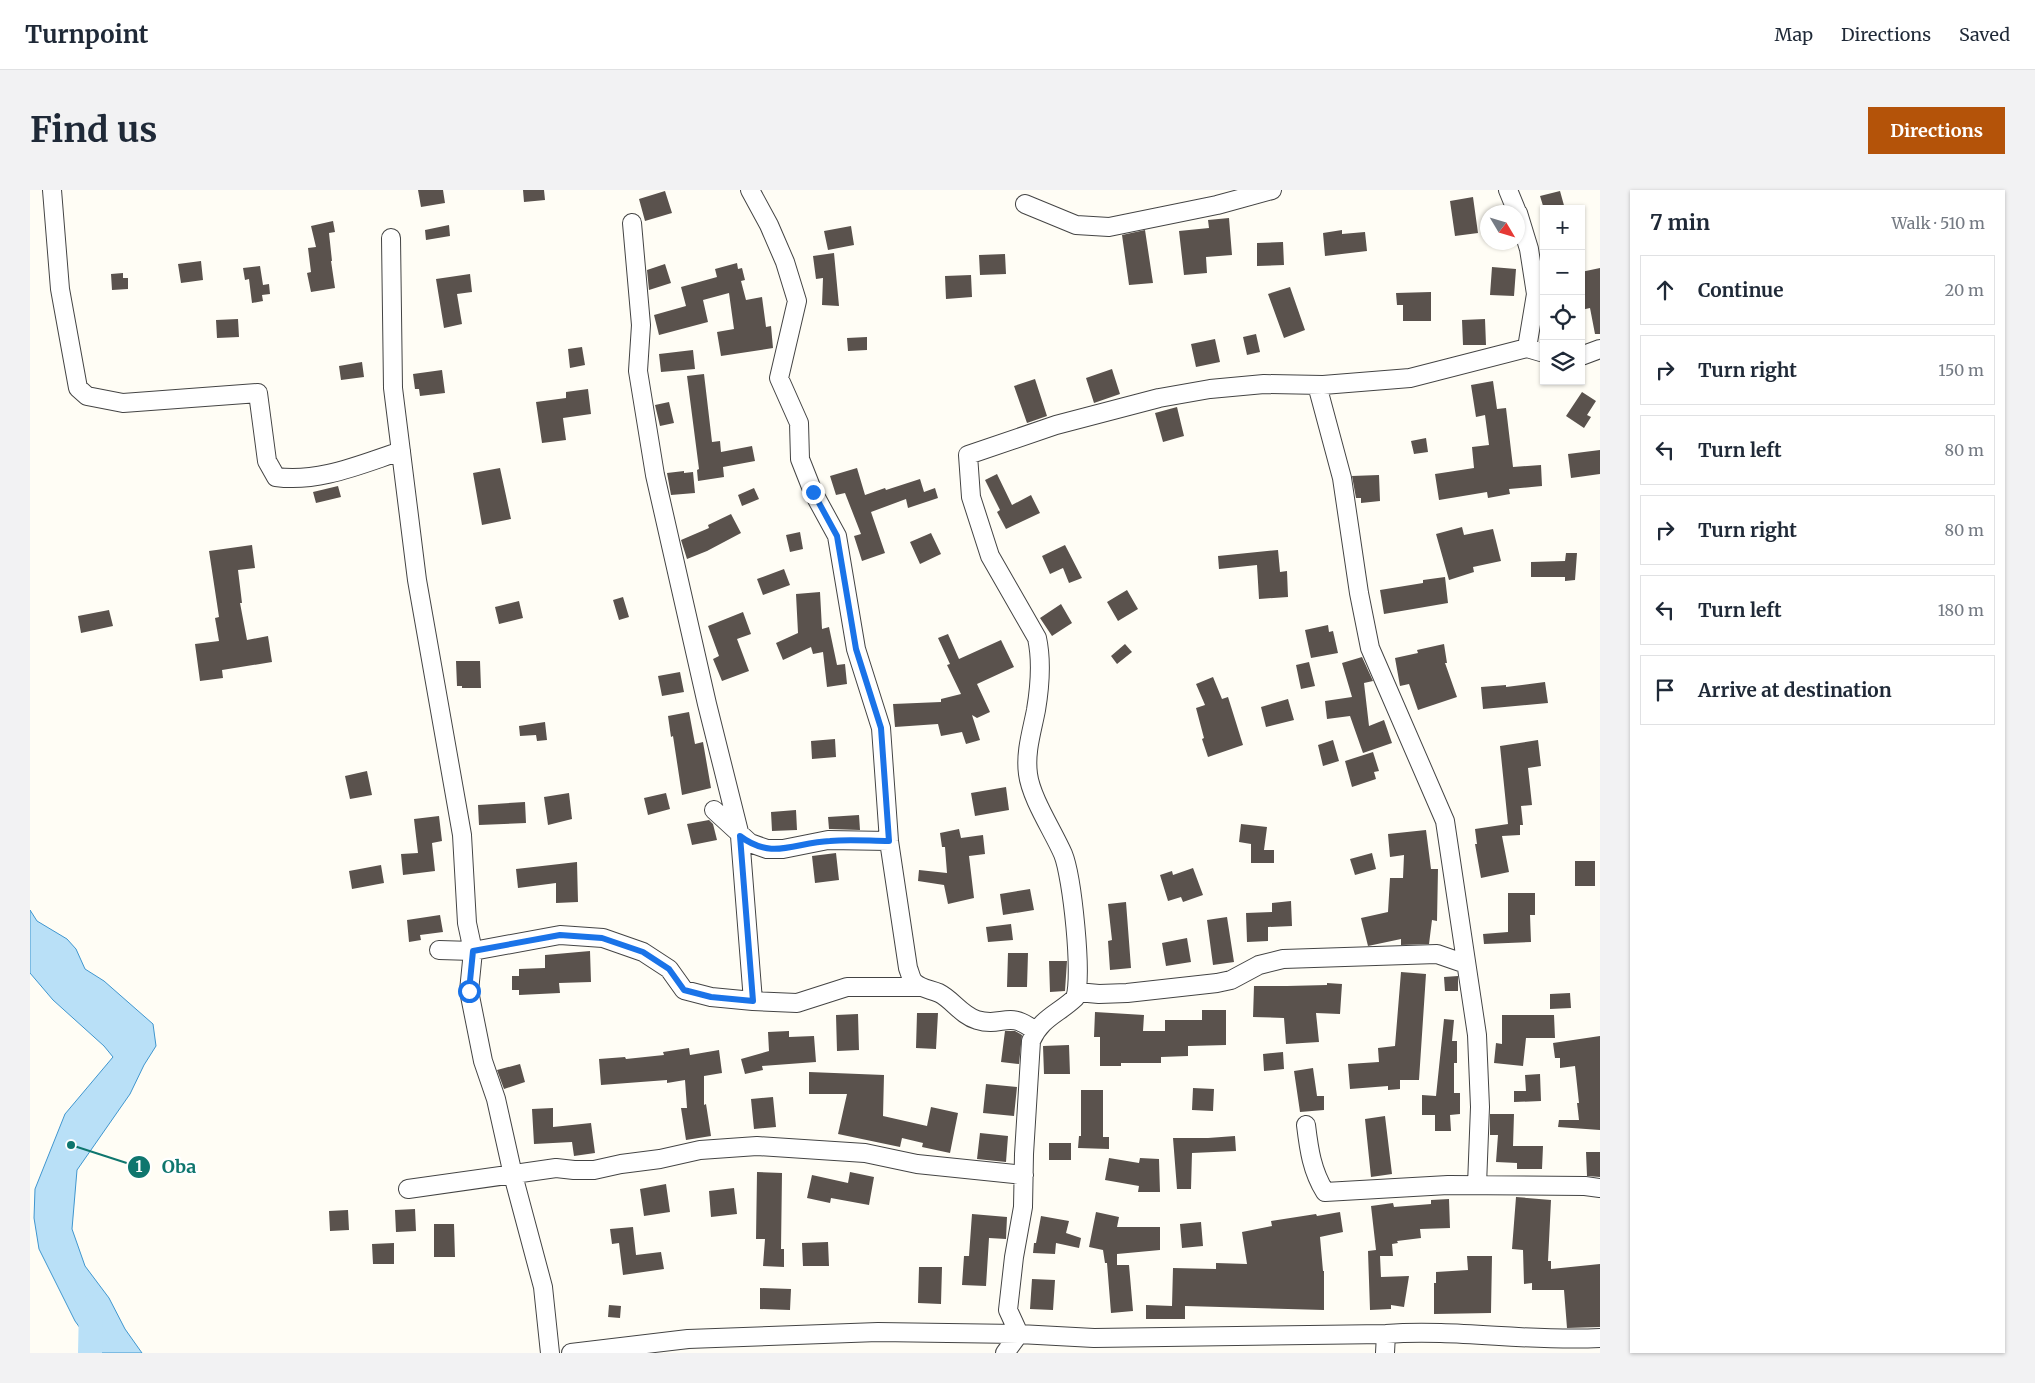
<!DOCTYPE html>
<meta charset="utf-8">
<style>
:root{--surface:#fff;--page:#f2f2f3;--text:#1f2937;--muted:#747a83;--line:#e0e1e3;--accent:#b45309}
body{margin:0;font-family:Merriweather,serif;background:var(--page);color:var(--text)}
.controls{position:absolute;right:15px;top:15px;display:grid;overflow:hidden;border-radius:0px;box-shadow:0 1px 4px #0004}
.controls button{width:45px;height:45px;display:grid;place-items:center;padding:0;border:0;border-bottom:1px solid var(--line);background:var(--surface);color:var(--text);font:25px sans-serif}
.compass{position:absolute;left:1450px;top:15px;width:45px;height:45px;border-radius:50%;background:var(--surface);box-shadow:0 1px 4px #0004;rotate:128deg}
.stop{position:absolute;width:15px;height:15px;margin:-11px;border:4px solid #1a73e8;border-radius:50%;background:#fff}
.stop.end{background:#1a73e8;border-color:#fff;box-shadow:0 1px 5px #0008}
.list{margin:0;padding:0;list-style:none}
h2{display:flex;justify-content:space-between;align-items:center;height:65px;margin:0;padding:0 20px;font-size:21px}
h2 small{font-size:16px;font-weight:400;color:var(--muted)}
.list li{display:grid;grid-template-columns:32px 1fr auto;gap:15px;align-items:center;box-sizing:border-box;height:70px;margin:0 10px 10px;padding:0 10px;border:1px solid var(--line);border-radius:0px}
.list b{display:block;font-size:19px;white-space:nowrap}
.list em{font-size:16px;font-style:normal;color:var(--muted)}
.icon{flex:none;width:28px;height:28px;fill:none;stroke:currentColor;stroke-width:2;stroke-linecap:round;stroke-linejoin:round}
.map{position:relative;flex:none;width:1570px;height:1163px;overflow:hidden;border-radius:0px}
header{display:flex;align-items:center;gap:30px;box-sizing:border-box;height:70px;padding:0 25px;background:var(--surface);border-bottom:1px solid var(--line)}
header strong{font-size:24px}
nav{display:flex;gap:28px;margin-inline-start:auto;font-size:18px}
.intro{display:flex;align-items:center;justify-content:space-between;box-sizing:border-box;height:120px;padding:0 30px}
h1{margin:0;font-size:35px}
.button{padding:12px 22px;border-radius:0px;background:var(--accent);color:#fff;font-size:18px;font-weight:700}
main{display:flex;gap:30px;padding:0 30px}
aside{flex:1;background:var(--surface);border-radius:0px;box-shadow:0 1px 4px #0004}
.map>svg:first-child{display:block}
</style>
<header>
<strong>Turnpoint</strong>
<nav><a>Map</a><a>Directions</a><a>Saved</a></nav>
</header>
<div class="intro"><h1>Find us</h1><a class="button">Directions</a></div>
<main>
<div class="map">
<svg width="1570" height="1163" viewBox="0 0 1570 1163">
<rect width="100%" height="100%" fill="#fffdf5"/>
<path fill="#b9e0f7" stroke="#3f96cf" d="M0,720l7,11 30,18 9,10 9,20 19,12 49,43 3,22 -12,19 -14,29 -53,76 -5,59 13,37 24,32 16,31 17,24h-44l-23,-32 -36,-72 -5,-31 1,-29 30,-75 48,-57 -9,-11 -51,-46 -23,-27z"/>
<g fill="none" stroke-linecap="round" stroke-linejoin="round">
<path stroke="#b9e0f7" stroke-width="24" d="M60,1163l1,-46"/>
</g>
<path fill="#5a524d" d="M388,0h25l2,13 -24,4z
M493,0h21l1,10 -21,2z
M635,1l7,22 -27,8 -6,-22z
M1530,1l5,18h-21l-4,-13z
M1443,7l5,36 -23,3 -5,-35z
M1199,28l3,37 -26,2 1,16 -23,2 -5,-44 30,-3 -1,-8z
M303,31l2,11 -6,1 3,28h-1l4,27 -24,4 -4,-19 4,-1 -3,-24 8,-1 -5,-21z
M419,35l1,11 -24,4 -1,-10z
M821,36l3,19 -26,5 -4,-19z
M1115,40l8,53 -24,2 -7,-50z
M1312,40v4l23,-2 2,19 -42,5 -2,-23z
M1253,52l1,23 -27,1v-23z
M804,63l5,53 -17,-1 1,-27 -7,1 -3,-23z
M975,64l1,20 -26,1 -1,-20z
M171,71l2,19 -22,3 -3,-19z
M707,73l1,6 4,-1 3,12 -4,1 5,19 16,-3 4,30 5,-1 2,22 -52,8 -4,-24 17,-3 -5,-36 -26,7 5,22 -49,13 -5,-20 32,-9 -5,-19 36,-10 -2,-8z
M635,74l6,19 -22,7 -2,-20z
M230,76l3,19 6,-1 1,10 -8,1 1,6 -11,2 -3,-24 -4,1 -2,-12z
M1462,77l24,2 -2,27 -24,-1z
M1570,78v66h-5l-5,-26 -9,2v-38z
M93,83v5h5v11l-16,1 -1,-16z
M440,84l2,18 -15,2 5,30 -18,4 -8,-49z
M941,85l1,22 -26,2 -1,-23z
M1260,97l15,43 -21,8 -16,-44z
M1401,102v29h-28v-16h-6l-1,-12z
M208,129l1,18 -22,1 -1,-18z
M1455,129l1,26h-23l-1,-25z
M1226,144l4,18 -13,3 -4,-18z
M837,147v13l-19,1 -1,-13z
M1185,149l5,23 -24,5 -5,-23z
M552,157l3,18 -15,3 -2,-19z
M663,160l2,19 -34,3 -2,-18z
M332,172l2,15 -23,3 -2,-14z
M1082,179l8,25 -26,9 -8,-25z
M412,180l3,23 -25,3 -1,-7h-4l-2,-15z
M674,184l8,68 8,-1 1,11 31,-6 3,15 -32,6 1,10 -26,4 -1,-11 2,-1 -12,-93z
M1005,189l12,37 -20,7 -13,-37z
M1463,191l4,28 9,-1 7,59 28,-2 1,21 -33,3 1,5 -22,4 -1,-6 -48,8 -4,-26 39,-6 -2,-21 17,-2 -4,-30 -9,2 -5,-32z
M558,199l3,25 -28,4 3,22 -24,3 -6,-41 30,-4v-6z
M1552,202l14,9 -9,14 4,2 -7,11 -18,-12z
M639,212l5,21 -14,3 -5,-21z
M1147,217l7,29 -21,6 -8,-29z
M1396,248l2,14 -14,2 -3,-13z
M1570,260v24l-29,4 -3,-24z
M470,278l11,51 -29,6 -9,-52z
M827,278l8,27 20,-7 1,2 34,-11 4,13 11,-4 3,10 -30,10 -2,-9 -35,13 14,41 -23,8 -8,-25 7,-2 -16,-41 -9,2 -6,-19z
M654,281v2l9,-1 2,21 -24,2 -4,-22z
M967,284l15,31 19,-10 9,18 -34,16 -9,-17 3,-2 -15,-30z
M1349,285l1,26 -19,2v-5h-5l-4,-22z
M308,296l3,11 -25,6 -3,-11z
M724,298l5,11 -17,7 -4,-11z
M701,324l10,19 -34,18 -20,8 -6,-19 28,-12 -1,-3z
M1432,337l2,8 29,-6 8,32 -28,6 1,5 -25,8 -13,-46z
M770,342l3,17 -13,3 -4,-17z
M901,343l10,21 -21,10 -10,-22z
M222,355l3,23 -17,2 4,33h-2l7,37 21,-4 4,26 -50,8 1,8 -23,3 -5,-37 24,-3 -4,-23 4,-1 -10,-66z
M1035,355l17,33 -13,5 -6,-15 -13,6 -8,-18z
M1248,360l2,22 7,-1 1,26 -29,2 -2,-34 -38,4 -1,-13z
M1536,363h11l-2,27 -10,1v-4h-34v-15l34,-1z
M754,379l6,16 -27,10 -6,-16z
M1415,387l3,26 -64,11 -4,-24 43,-7v-3z
M1097,400l11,19 -20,12 -11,-19z
M790,402l2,37 7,-2 8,38 8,-1 2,20 -20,3 -4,-35 -10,2 -2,-7 -28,13 -7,-17 22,-10 -2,-39z
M593,407l6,20 -10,3 -6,-20z
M489,411l4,17 -24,6 -4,-17z
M1031,414l11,19 -20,13 -12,-18z
M79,420l4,16 -32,7 -3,-17z
M713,422l8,22 -14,5 12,32 -27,10 -9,-22 6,-3 -11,-30z
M1298,435l1,7 4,-1 5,22 -27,5 -6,-28z
M918,444l11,25 42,-19 13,27 -37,17 13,28 -13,6 -5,-3 8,25 -14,4 -4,-12 -21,4 -3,-12 -43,3 -2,-23 48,-2v-3l20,-5 -14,-29 3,-1 -12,-26z
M1095,454l7,8 -15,12 -6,-8z
M1414,454l3,19h-2l12,34 -39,13 -9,-26 -9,2 -5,-28 23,-5 -1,-3z
M1332,467l11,24 -9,2 5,43 15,-6 8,23 -29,10 -13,-37 -23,3 -2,-18 27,-4 -10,-34z
M426,471h24l1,27h-19v-2h-5z
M1279,472l6,24 -14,3 -5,-24z
M650,482l4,20 -22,4 -4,-20z
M1183,487l9,22 6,-2 15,48 -35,12 -6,-18 2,-1 -8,-30 9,-3 -9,-21z
M1515,492l3,21 -65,6 -2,-22 25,-2v2z
M1258,509l6,21 -28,7 -5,-20z
M659,522l6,32 8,-2 8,46 -29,7 -9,-59 -2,1 -3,-21z
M515,532l2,18 -10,1 -1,-6 -16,1 -1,-10z
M805,549l1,18 -24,2 -1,-18z
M1303,550l6,21 -16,5 -5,-21z
M1508,550l3,26 -13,2 4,37 -11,1 2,19h-3v10l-18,1 7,36 -28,6 -6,-34h2l-2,-15 33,-5 -8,-78z
M1343,562l6,19 -5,1 2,7 -24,8 -7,-26z
M337,581l5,24 -22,4 -5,-23z
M976,597l3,23 -34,6 -4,-23z
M539,603l3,26 -24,6 -4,-28z
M636,603l4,16 -22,6 -4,-17z
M495,612l1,21 -47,2 -1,-20z
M766,620l1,20 -25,1 -1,-19z
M829,625l1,15 -31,-1 -1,-12z
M409,626l3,25 -10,2 3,28 -32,4 -2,-21 17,-1 -4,-34z
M679,630l4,4 4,16 -25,5 -5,-21z
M1211,634l26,3 -3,23h10v13h-23v-19l-12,-2z
M929,639l2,9 22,-3 2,19 -16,2 5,42 -26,6 -4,-19 -26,-4 1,-11 28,3 -2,-26h-3l-2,-14z
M1396,640l5,39h7l-1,52 -5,-1 -3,24 -28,1v-6l-33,7 -7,-28 27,-6 2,-34h13l1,-23 -14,2 -2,-23z
M806,663l3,27 -24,3 -3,-27z
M1342,663l4,16 -21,6 -5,-16z
M1545,671h20v25h-20z
M547,672l1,40 -22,1v-20l-38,5 -2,-19z
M351,675l3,18 -32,6 -3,-18z
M1163,678l10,27 -20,7 -2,-5 -13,4 -8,-26 12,-4 1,4z
M1000,699l4,21 -31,5 -3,-21z
M1478,703h27v22h-5l1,27 -47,2 -1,-10 25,-2z
M1261,711l1,25 -24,1v14l-21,1 -1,-29 26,-1v-9z
M1096,712l5,66 -21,2 -2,-29 4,-1 -4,-36z
M410,725l3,17 -23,3 1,5 -12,2 -2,-22z
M1197,727l7,45 -21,3 -6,-45z
M981,734l2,16 -25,2 -2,-15z
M1157,748l4,24 -25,4 -4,-23z
M560,761l1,31 -32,1 1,10 -41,2v-5h-7v-14h7v-7l26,-1v-13z
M978,763h20l-1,34h-20z
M1019,771h18l-2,30 -15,1z
M1371,782l25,2 -7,106h-19v9l-12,1v-4l-38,3 -2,-25 31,-2 -1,-14 17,-2z
M1428,786v15h-13l-1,-14z
M1297,793l15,1 -2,30 -24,-1 3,29 -33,2 -2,-26 -31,-1 1,-31h33l40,-1z
M1540,803l1,15 -21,1v-15z
M1172,820h24v35l-38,1v10l-27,1v6h-40v3h-21v-29h-6l1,-25 49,3 -1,16h22v-11h37z
M887,823h21l-2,36 -20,-1z
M828,824l1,36 -22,1 -1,-36z
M1472,825h52l1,23h-29l-3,28 -29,-3 2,-20 6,1z
M1414,829l10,1 -2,21h5v22h-3v30h6v21l-10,1 1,16h-16v-16h-13v-20l14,1z
M759,841v6l25,-1 2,26 -54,4 1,4 -18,4 -4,-15 28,-8 -1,-19z
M975,841h10l7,4 -3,29 -18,-2z
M1570,846v94l-42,-3 1,-7h20l-2,-17h2l-4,-37 -15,2v-10h-5l-2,-15z
M1039,855l1,29h-26l-1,-28z
M659,858l1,7 29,-5 3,23 -18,3v29l2,-1 5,32 -25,4 -5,-32h6l-2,-28 -18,3v-3l-66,5 -2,-26 26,-2 1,2 38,-4 -1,-3z
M1253,862l1,17 -20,2 -1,-17z
M490,874l5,18 -21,7 -7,-19z
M1283,878l4,28h7v14l-24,2 -6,-41z
M779,882l75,3 -1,41 44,10 4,-19 27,6 -8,40 -28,-6 1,-4 -21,-5 -2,9 -62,-13 9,-40h-38z
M1510,884l1,27 -27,1v-11h12l-1,-16z
M956,894l31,3 -3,29 -31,-3z
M1163,898l21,1 -1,22 -21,-1z
M1051,900h22v47h6v12l-31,-1 1,-12h2z
M743,907l3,30 -22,2 -3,-30z
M523,918v19l38,-4 4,30 -21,3 -2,-14 -38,2 -2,-35z
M1460,924h24l-1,32h30l-1,23h-25v-6l-21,-1 2,-27h-8z
M1355,926l7,58 -21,3 -6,-58z
M950,943l28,3 -2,26 -29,-3z
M1205,946l1,15 -44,2 -1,36h-14l-4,-51h35z
M1019,953h22v17h-22z
M1556,962h14v25l-13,-1z
M1079,968l30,5 1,-5 19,1 1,33h-22l1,-6 -34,-6z
M727,982l25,1 -1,76h3v18l-21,-1 2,-27h-9z
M820,982l24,5 -5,28 -38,-7 -1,5 -23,-5 5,-23 36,8z
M636,994l4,28 -26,4 -4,-27z
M704,998l3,26 -26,3 -2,-26z
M1486,1007l35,3 -3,61h3v8l49,-5v63l-33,1 -3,-38h-32v-7l-8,1 -1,-34 -11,-1z
M1419,1009l1,29 -30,1 1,9 -24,3 1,2 -6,1 1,12h-13l1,21 28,-1 -5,31 -13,-2v4l-21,1 -2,-59 8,-1 -5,-44 22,-3 1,4 37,-3v-4z
M385,1019l1,22 -20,1 -1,-22z
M318,1020l1,20 -19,1 -1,-20z
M1066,1022l23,5 -2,10h43v23l-43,4v11h12l4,46 -22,2 -4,-50h-2l-2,-13 -14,-3z
M1310,1022l3,20 -23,5 3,34h1v39l-139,-4v13h-39v-14l26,1 1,-38 43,1v-6l31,1 -5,-32 30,-6 -1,-5 45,-7 1,2z
M942,1024l35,3 -1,22 -17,-1 -3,48 -24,-1 2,-29h5z
M1011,1026l28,5 -3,12 15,5 -2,10 -23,-5 -1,11 -22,-1 1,-10h2z
M1171,1032l2,24 -21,2 -2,-24z
M404,1034h20l1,33h-21z
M603,1037l3,28 25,-3 3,17 -41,6 -4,-32 -7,1 -2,-15z
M798,1052l1,24h-26l-1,-23z
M364,1053v21h-21l-1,-20z
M1437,1066h25l-1,57 -57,1v-31h2v-11l32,-2z
M889,1077h23l-1,37 -23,-1z
M1002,1089l23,1 -2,30 -23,-1z
M730,1098l31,1 -1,21 -30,-1z
M579,1115l12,1 -1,12 -12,-1z"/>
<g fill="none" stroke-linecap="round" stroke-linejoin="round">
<g stroke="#444" stroke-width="20">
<path id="minor" d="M22,0l8,99 18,99 9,8 36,7 135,-10 9,68 9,16c43,6 85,-13 125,-26
M720,0l19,35 16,37 12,39 -18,77 20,45 1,36 13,33 24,44 19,113 25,79 8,113 19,127c2,5 3,11 6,14 7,7 16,7 25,11 14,7 22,22 38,27 26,8 31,-11 58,11
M1478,0l9,22
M995,14l51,21 33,2 108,-22 55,-15
M1488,23l11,36 7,45 -9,54
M602,33l9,102 -3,46 17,104 52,229 33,132 13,165
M361,48l2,150 24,192 45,255 5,88 6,28 87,-16 43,3 40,14 26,17 15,21 27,7 42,4 44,2 50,-16h74
M1551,166l19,-7
M1287,195l25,93 17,115 11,55 75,173 32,214 3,72 -3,78
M684,620l36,33 17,6h16l45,-9 61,1
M409,760l34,1 -4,40 14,70 13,38 17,76 30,112 7,66
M1047,802l22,2 28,-1 90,-10 14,-3 28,-15 24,-6 154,-5 29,10
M1276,935c3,25 6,46 19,67l123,-7 137,1 15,2
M378,999l148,-21 18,2h20l27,-6 39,-5 40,-9 57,-4 108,7 52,11 107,11
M541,1163l117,-14 190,-7 141,2 75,4 292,-4c71,-5 142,8 214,4
M975,1163l14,-19 -11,-24 6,-53 9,-50 1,-53 7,-113c10,-23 27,-27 44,-43 8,-21 -3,-122 -12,-144 -10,-23 -32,-56 -35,-80 -3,-22 4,-43 8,-64 4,-24 6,-49 1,-72l-47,-82 -19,-59 -3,-42 88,-30 103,-27 51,-9 54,-5 59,1 87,-7 117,-30 17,5
M1355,1163l1,-19"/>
</g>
<use href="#minor" stroke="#fff" stroke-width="18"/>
</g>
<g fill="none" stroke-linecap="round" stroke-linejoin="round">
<path stroke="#1a73e8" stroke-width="6" d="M439,801l4,-40 87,-16 42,3 41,14 26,17 15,21 27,7 42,4 -13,-165c33,25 55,6 90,5 20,-2 40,0 59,0l-8,-113 -25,-79 -19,-113 -24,-44"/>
</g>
<path fill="none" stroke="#0f766e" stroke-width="2" d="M41 955L109 977"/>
<g fill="#0f766e" stroke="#fff" stroke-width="2">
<circle cx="41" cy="955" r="5"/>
<circle cx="109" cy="977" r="12"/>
</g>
<g font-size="15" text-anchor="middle" font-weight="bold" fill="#fff">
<text x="109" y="982">1</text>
</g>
<g font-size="18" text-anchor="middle" font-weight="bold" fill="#0f766e" stroke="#fff" stroke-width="5" stroke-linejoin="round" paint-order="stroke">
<text x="149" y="983">Oba</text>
</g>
</svg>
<div class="controls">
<button>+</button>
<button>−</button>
<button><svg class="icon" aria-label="locate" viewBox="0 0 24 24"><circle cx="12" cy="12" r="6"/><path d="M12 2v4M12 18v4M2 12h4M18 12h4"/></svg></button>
<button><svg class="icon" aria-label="layers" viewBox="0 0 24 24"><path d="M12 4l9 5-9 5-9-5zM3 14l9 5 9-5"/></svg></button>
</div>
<svg class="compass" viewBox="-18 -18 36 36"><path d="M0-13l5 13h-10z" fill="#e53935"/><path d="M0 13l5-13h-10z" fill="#747a83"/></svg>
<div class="stop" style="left:439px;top:801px"></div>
<div class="stop end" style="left:783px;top:302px"></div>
</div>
<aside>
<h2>7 min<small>Walk · 510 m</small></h2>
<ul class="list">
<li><svg class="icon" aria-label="ahead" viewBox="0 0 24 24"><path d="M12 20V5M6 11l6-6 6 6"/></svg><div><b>Continue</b></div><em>20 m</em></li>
<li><svg class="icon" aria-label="right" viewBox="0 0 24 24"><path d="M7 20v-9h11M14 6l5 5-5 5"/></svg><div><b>Turn right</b></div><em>150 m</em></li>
<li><svg class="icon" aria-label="left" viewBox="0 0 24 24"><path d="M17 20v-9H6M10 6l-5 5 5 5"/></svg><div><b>Turn left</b></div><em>80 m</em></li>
<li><svg class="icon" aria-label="right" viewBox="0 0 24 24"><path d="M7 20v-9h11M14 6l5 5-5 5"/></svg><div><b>Turn right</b></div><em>80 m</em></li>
<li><svg class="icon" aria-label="left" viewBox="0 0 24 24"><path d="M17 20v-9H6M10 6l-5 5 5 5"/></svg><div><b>Turn left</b></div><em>180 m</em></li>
<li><svg class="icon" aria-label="arrive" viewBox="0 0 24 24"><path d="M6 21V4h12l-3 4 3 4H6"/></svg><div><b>Arrive at destination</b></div></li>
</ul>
</aside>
</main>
